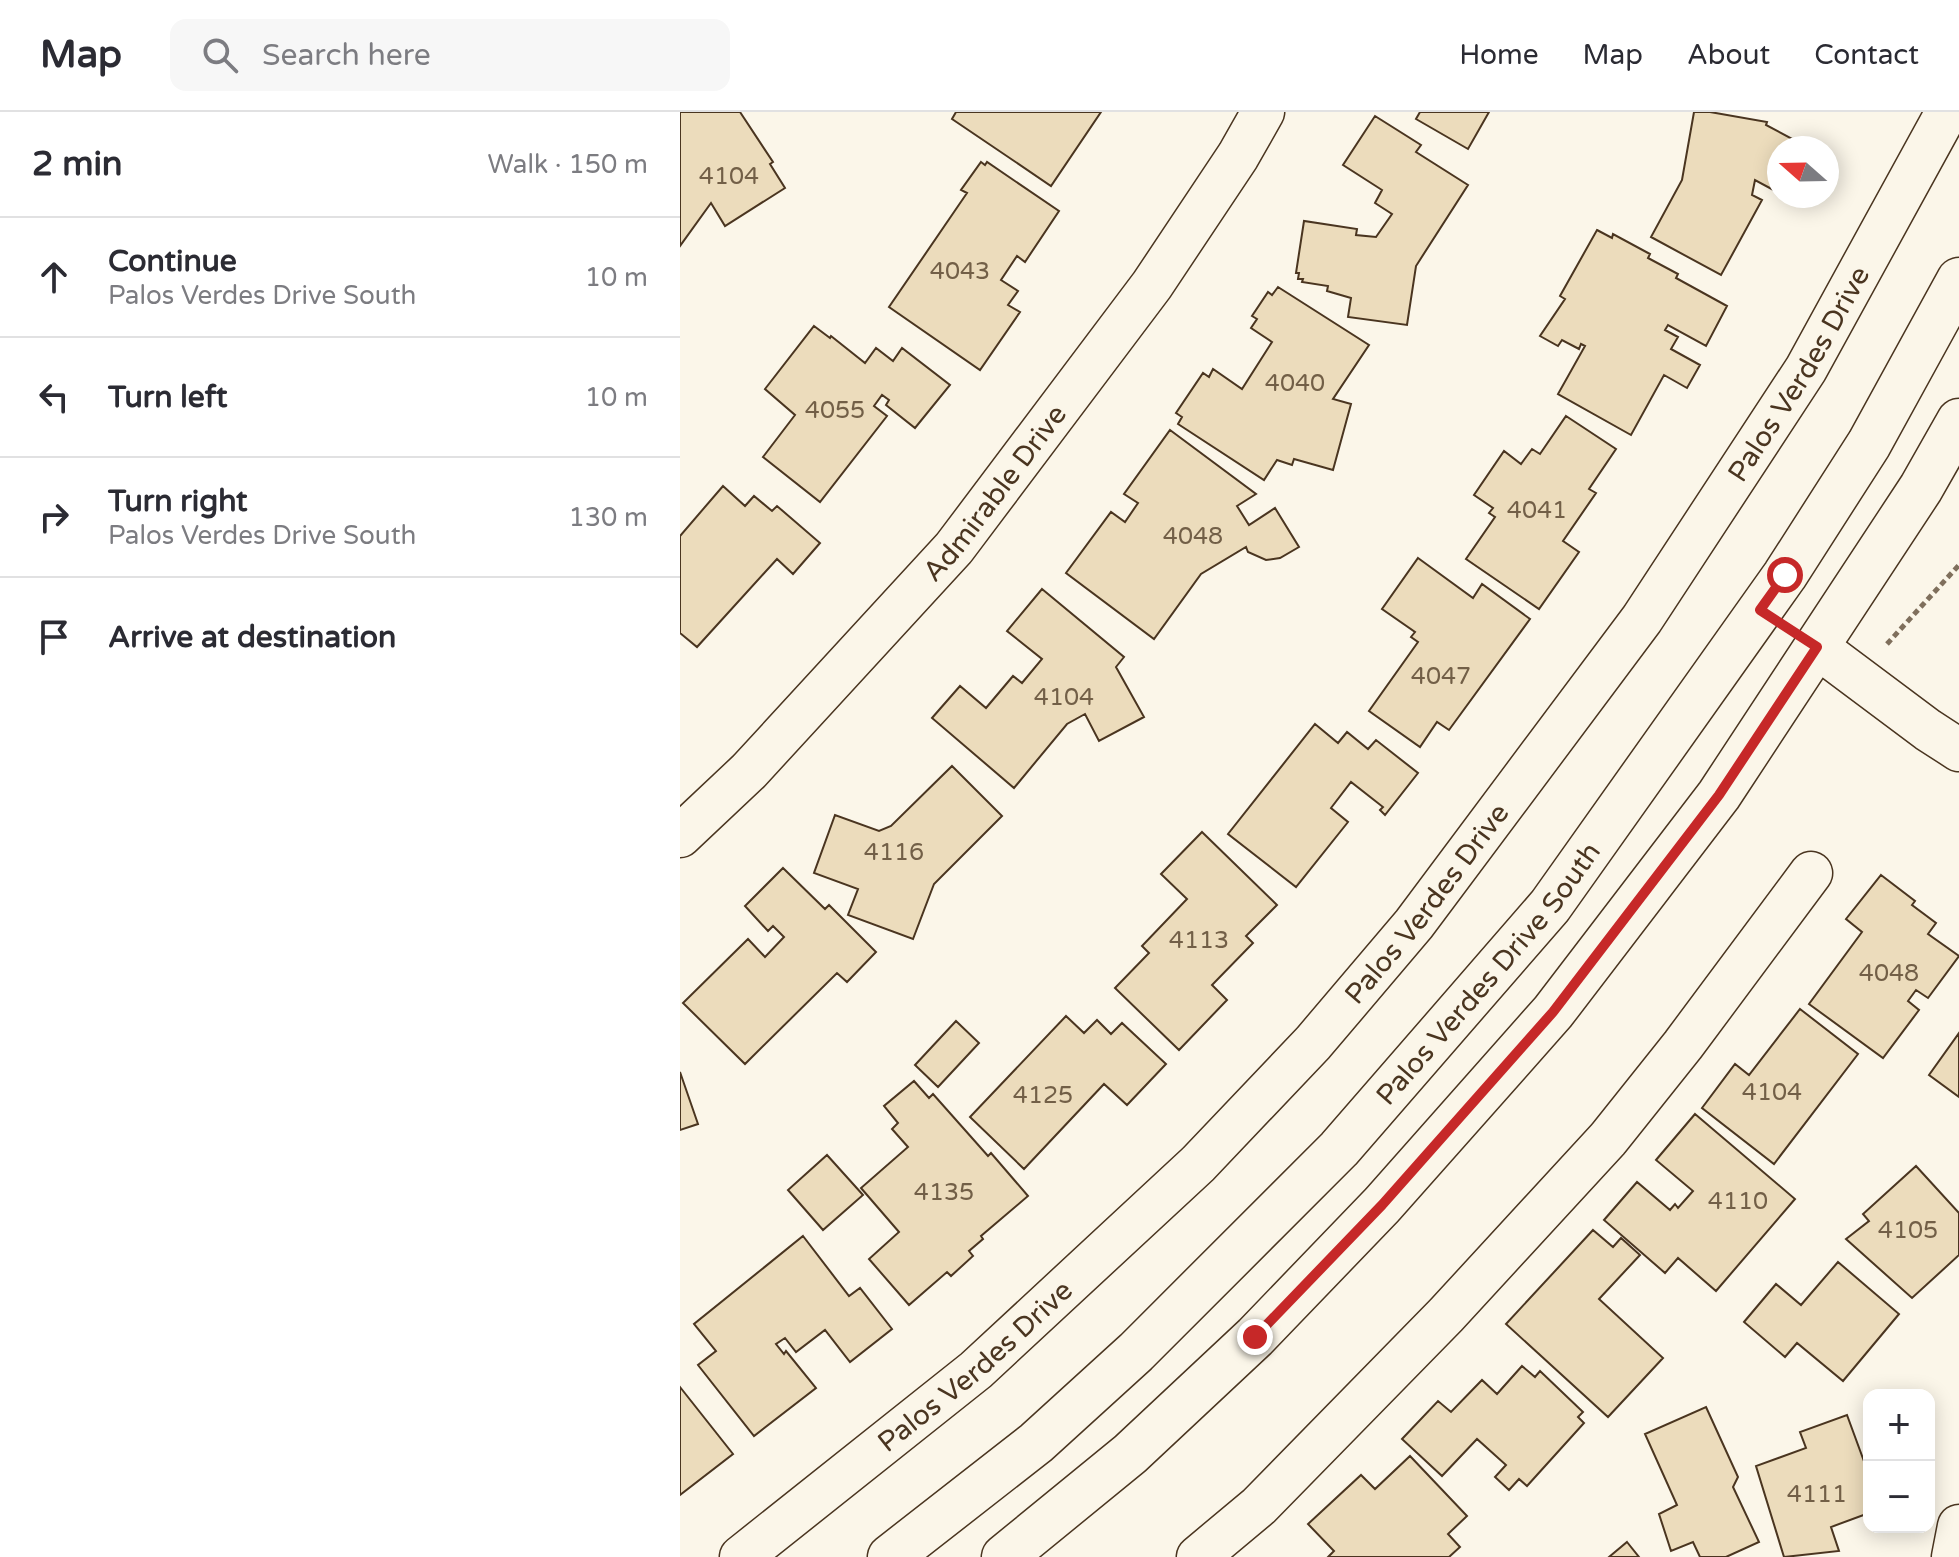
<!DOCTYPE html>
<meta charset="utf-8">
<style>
:root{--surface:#fff;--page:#f7f7f7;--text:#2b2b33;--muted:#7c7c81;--line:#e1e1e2}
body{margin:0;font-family:"Varela Round",sans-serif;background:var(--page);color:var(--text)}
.controls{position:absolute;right:24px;bottom:24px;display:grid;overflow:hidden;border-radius:16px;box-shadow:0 4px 20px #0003}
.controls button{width:72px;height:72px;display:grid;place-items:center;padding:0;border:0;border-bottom:2px solid var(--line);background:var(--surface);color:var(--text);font:40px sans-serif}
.compass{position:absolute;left:1087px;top:24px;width:72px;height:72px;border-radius:50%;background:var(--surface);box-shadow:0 4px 20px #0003;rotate:290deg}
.stop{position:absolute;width:24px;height:24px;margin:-18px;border:6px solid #c62828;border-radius:50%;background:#fff}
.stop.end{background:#c62828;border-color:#fff;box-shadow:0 2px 8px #0008}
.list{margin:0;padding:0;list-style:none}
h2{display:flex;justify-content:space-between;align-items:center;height:104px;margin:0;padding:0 32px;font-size:34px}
h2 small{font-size:26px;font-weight:400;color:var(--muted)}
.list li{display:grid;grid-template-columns:52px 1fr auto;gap:24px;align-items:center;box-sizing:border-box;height:120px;padding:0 32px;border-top:2px solid var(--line)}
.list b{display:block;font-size:30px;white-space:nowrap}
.list p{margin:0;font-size:26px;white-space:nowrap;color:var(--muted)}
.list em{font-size:26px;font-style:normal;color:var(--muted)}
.icon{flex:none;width:44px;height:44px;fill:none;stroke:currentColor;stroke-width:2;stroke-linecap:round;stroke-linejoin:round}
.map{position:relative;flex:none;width:1279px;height:1445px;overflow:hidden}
header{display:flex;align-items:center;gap:48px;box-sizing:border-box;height:112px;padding:0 40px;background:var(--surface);border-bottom:2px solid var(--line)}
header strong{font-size:38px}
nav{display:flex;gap:44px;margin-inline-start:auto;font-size:28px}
.search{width:560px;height:72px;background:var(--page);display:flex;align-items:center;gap:20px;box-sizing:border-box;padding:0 28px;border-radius:16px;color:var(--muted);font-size:30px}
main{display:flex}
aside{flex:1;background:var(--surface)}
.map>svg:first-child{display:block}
</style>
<header>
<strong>Map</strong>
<div class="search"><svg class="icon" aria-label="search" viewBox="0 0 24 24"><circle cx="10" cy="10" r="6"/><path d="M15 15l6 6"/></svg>Search here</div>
<nav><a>Home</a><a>Map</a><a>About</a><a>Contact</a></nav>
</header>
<main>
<aside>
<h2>2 min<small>Walk · 150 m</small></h2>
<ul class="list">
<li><svg class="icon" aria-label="ahead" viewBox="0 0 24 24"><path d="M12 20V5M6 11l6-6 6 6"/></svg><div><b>Continue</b><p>Palos Verdes Drive South</p></div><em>10 m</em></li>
<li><svg class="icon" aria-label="left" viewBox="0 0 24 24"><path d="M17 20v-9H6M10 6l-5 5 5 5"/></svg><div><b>Turn left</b></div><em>10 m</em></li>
<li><svg class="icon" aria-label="right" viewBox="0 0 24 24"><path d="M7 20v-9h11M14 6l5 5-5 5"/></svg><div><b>Turn right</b><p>Palos Verdes Drive South</p></div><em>130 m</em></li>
<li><svg class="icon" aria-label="arrive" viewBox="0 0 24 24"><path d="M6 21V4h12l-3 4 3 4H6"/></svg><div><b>Arrive at destination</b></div></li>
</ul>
</aside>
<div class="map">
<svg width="1279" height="1445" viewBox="0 0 1279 1445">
<rect width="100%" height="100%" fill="#fbf6e9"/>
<path fill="#ecdcbc" stroke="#4a3520" stroke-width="2" d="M0,0h60l33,50 -3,2 15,24 -60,38 -14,-23 -31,43z
M276,0h145l-50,74 -99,-67z
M740,0h69l-21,37 -52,-30z
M1014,0h16l57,10 -1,3 43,23h-30v45l-24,-13 -3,15 10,5 -41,75 -70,-38 31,-57z
M695,4l46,29 -5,7 52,33 -52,81 -9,59 -59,-8 3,-19 -24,-7 1,-5 -26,-4 1,-3h-5l1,-6h-3l8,-52 53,8 -1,6 20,2 16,-23 -17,-11 7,-13 -39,-25z
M301,50l4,3 2,-3 72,49 -34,51 -8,-6 -16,24 17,11 -10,14 12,7 -40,58 -91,-63 78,-114 -6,-3z
M917,118l15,8 1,-4 37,20 -2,4 30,16 -2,4 51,28 -21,40 -38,-21 -3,5 13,7 -7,12 29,16 -13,23 -23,-13 -33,60 -73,-41 27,-48 -4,-2 -2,5 -17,-9 -4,6 -18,-10 25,-37 -5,-3z
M598,175l91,58 -36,54 18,5 -18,66 -39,-11 -2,6 -15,-5 -13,20 -86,-56 4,-7 -6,-4 27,-40 6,4 4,-8 29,20 30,-47 -21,-14 6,-9 -5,-3 16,-24 4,3z
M134,214l16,12 1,-2 34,27 11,-15 17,13 9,-13 48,37 -35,43 -29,-23 3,-5 -7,-5 -8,11 13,10 -67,86 -57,-45 32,-42 -30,-26z
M886,304l50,33 -27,40 7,4 -33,48 16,11 -40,57 -73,-50 29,-42 -6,-4 4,-5 -19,-13 30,-44 17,13 11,-15 8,5z
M490,318l86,64 -19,12 12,19 26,-17 24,39 -19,11 -14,2 -18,-8 -2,-5 -45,27 -47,65 -88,-66 45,-61 14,10 13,-19 -14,-9z
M43,374l22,20 9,-10 18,15 5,-5 43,37 -27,31 -16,-15 -80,88 -17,-14v-97z
M738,446l55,40 9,-14 48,35 -81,111 -12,-8 -17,25 -51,-36 49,-69 -7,-5 4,-5 -33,-23z
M362,477l82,68 -8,10 28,50 -45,24 -14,-27 -18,10 -53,64 -82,-70 28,-32 26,22 27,-32 9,7 20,-24 -35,-28z
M635,612l23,19 9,-11 21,17 8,-9 42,33 -33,42 -5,-5 3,-3 -32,-25 -20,26 17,14 -52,65 -68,-53z
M272,654l50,50 -68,68 -21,55 -65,-24 10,-26 -44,-16 21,-58 44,16 12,-5z
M522,720l75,73 -31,31 7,7 -41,42 15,15 -48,50 -64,-62 34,-35 -7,-7 45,-47 -26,-25z
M103,756l42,41 4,-4 47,47 -29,30 -10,-9 -92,91 -62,-61 65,-64 17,18 19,-20 -11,-11 -5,5 -23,-25z
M1201,763l34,26 -3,4 24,18 -8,11 31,22 -31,42 -12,-8 -8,11 11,9 -36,48 -74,-54 53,-72 -16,-13z
M1120,897l58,45 -84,110 -72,-56 33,-44 14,11z
M386,904l18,17 13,-13 14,14 11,-11 44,41 -39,41 -23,-21 -80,85 -54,-52z
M276,909l23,22 -41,44 -23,-22z
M1279,921v64l-30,-22z
M0,960l18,52 -18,6z
M234,969l15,17 4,-4 55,62 3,-3 37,43 -47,40 2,3 -14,12 4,5 -22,20 -4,-4 -38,33 -40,-46 30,-27 -38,-44 47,-41 -16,-18 6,-6 -14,-17z
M1015,1002l100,85 -79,92 -38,-33 -13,15 -61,-53 33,-38 33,28 5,-6 3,4 15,-17 -37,-31z
M147,1043l36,40 -40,35 -35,-40z
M1236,1054l43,47v42l-47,43 -66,-59 23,-18 -6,-7z
M913,1118l20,17 8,-9 19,17 -41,44 64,59 -55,59 -102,-93z
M123,1124l46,60 11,-8 32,41 -42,33 -25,-32 -29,22 -11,-14 -9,6 8,10 2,-3 30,37 -62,48 -56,-71 18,-14 -22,-27z
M1158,1150l61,52 -56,67 -46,-38 -12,14 -41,-35 32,-38 25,21z
M842,1254l13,11 5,-6 43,41 -5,5 6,6 -57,63 -8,-7 -10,11 -14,-13 11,-12 -29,-26 -35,37 -40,-37 36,-38 13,11 31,-32 15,14z
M0,1275l53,67 -53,41z
M1026,1295l32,70 -5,10 26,55 -33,15h-26l-7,-15 -22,9 -12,-37 18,-9 -32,-71z
M1167,1303l22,60v38l-38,14 8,24 -55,6 -28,-91 50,-18 -6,-16z
M730,1344l57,60 -19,18 12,13 -11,10h-121l6,-6 -26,-27 53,-49 14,14z
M947,1430l12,15h-30z"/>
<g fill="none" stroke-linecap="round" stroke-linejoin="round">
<g stroke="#4a3520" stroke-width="45">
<g id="minor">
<path d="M1137,535l111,83 31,20"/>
<path id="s1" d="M0,724l69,-65 205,-223 198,-263 86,-129 25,-44"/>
<path id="s2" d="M61,1445l235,-187 222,-206 115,-121 101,-119 228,-305 164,-250 141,-257"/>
<path d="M518,1445l61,-51 187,-191 162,-176 75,-94 128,-172"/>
<path d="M1273,1445l6,-31"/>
</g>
</g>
<g stroke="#4a3520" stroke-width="47">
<g id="primary">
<path id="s3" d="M210,1445l146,-114 100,-91 203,-203 211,-243 235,-331 84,-131 90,-164"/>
<path d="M324,1445l126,-103 125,-117 127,-132 171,-193 166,-217 202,-307 38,-67"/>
</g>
</g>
<path stroke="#7f6f5c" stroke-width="5" stroke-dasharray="6 4" stroke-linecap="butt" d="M1207,532l72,-79"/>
<use href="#minor" stroke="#fbf6e9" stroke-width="42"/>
<use href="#primary" stroke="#fbf6e9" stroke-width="44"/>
</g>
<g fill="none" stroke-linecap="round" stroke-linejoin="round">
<path stroke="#c62828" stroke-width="10" d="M575,1225l127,-132 171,-193 166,-217 98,-148 -57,-37 25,-35"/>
</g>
<g text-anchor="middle" stroke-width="6" stroke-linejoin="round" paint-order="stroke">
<g font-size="24" fill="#725f47">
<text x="49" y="72">4104</text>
<text x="280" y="167">4043</text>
<text x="615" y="279">4040</text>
<text x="155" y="306">4055</text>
<text x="857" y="406">4041</text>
<text x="513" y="432">4048</text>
<text x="761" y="572">4047</text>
<text x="384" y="593">4104</text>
<text x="214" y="748">4116</text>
<text x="519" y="836">4113</text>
<text x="1209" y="869">4048</text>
<text x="1092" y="988">4104</text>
<text x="363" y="991">4125</text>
<text x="264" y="1088">4135</text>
<text x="1058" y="1097">4110</text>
<text x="1228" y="1126">4105</text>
<text x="1137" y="1390">4111</text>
</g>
<g font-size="28" fill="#4a3520" stroke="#fbf6e9">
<text dy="10" stroke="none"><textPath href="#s2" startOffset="1598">Palos Verdes Drive</textPath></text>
<text dy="10" stroke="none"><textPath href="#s1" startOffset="466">Admirable Drive</textPath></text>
<text dy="10" stroke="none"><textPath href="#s2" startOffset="950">Palos Verdes Drive</textPath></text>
<text dy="10" stroke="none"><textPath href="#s3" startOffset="838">Palos Verdes Drive South</textPath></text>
<text dy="10" stroke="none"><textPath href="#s2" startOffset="302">Palos Verdes Drive</textPath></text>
</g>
</g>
</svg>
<div class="controls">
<button>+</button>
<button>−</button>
</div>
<svg class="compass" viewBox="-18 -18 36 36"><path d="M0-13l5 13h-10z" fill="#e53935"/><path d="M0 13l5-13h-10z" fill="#7c7c81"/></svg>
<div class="stop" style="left:1105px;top:463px"></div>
<div class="stop end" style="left:575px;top:1225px"></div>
</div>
</main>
